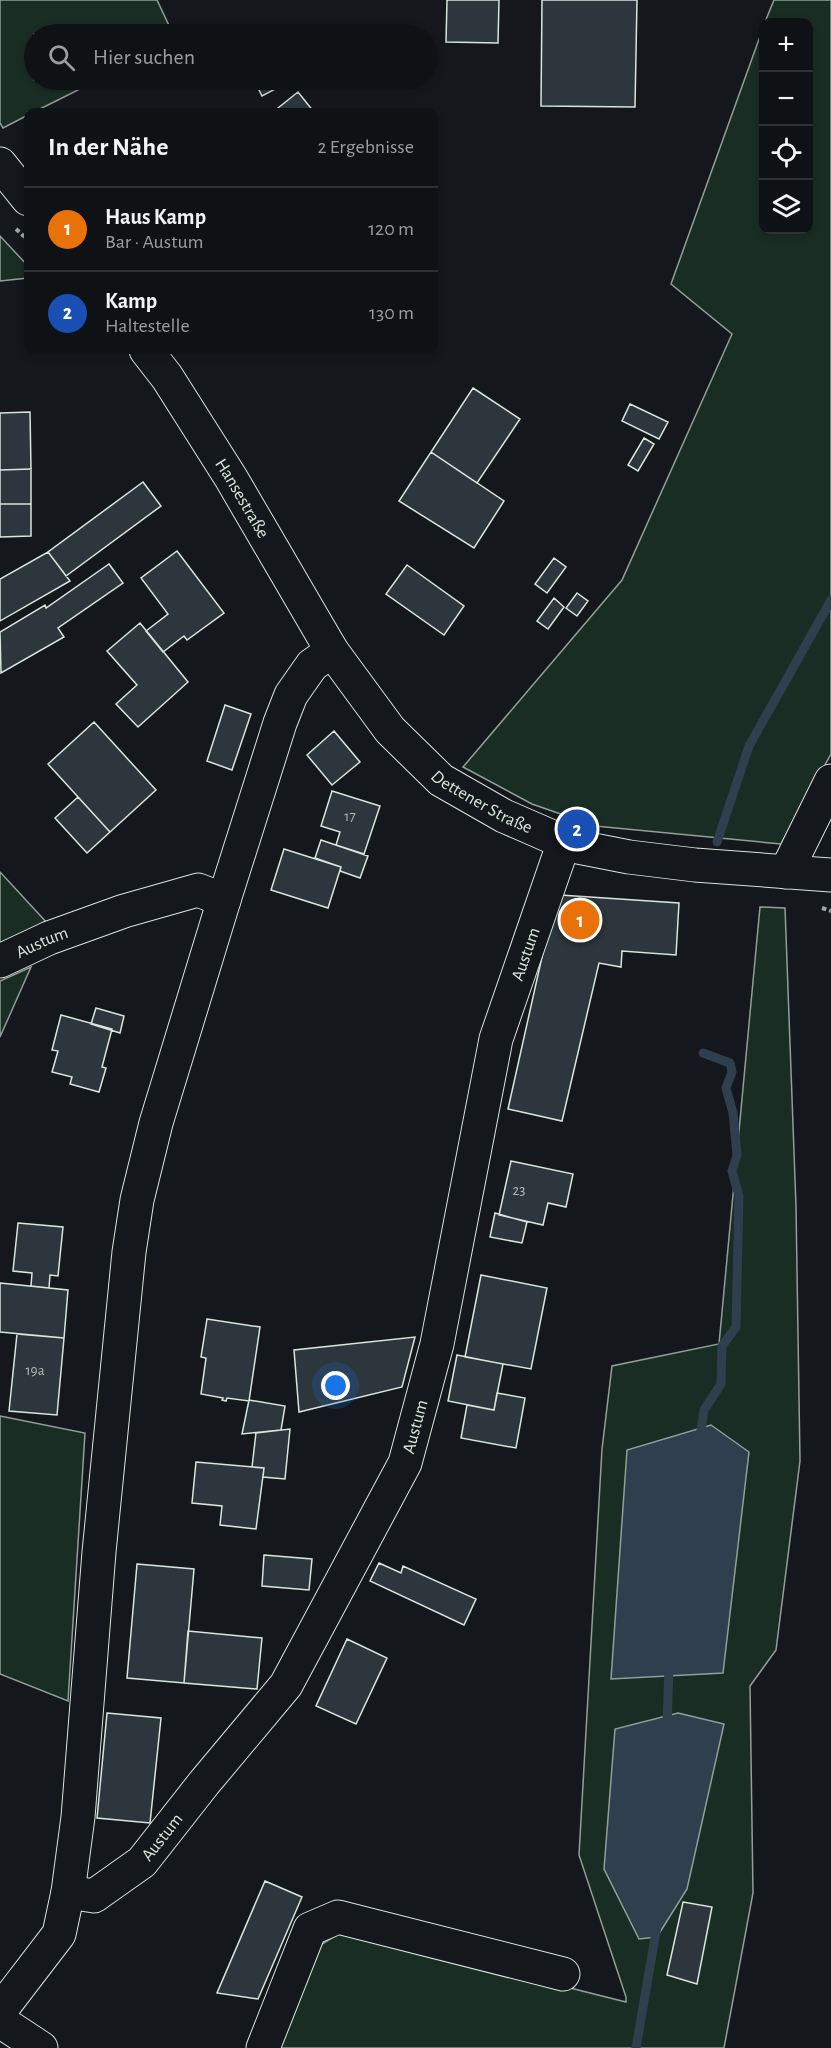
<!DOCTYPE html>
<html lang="de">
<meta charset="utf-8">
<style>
:root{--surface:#0f1215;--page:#181b1e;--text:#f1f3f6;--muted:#9b9ea0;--line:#2f3234;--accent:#8c9099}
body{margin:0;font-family:"Alegreya Sans",sans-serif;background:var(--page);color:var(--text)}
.controls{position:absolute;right:18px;top:18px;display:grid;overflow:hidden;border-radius:12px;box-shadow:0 3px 9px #0003}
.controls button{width:54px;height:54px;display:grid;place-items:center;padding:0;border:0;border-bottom:2px solid var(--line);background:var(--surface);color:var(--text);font:30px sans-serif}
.you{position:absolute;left:336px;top:1386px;width:21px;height:21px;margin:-15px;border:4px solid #fff;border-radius:50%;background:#1a73e8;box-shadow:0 0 0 9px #1a73e833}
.badge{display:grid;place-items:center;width:39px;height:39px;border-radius:50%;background:var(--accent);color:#fff;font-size:20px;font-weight:700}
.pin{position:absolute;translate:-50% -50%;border:3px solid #fff;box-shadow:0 2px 6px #0006}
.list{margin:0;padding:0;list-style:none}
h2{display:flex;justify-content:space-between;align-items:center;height:78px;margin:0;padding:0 24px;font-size:26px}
h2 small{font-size:20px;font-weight:400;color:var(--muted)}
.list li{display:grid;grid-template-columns:39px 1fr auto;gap:18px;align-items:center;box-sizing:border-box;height:84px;padding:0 24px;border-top:2px solid var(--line)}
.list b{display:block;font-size:22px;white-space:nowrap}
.list p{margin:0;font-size:20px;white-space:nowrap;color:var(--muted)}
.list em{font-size:20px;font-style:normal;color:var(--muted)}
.icon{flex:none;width:33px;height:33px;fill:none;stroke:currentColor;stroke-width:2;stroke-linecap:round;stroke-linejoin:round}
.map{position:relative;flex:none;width:831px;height:2048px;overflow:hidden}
.search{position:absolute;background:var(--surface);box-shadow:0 3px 9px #0003;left:24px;top:24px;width:414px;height:66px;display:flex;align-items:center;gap:15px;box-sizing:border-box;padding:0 21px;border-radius:33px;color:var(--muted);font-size:22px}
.panel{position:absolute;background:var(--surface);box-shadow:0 3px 9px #0003;left:24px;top:108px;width:414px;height:246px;border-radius:12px}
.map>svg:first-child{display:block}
</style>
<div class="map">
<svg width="831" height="2048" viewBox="0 0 831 2048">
<rect width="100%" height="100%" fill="#14181c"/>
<path fill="#1a2d24" stroke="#939e99" stroke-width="1.5" d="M0,0h157l16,34h-139v46h64l-64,32h-6v3l-25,13 -3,-5z
M774,0h57v754l-50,90 -186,-18 -63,-22 -69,-37 159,-187 110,-246 -61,-50 92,-256 1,202h44v-208h-43z
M0,236l28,30v12l-28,3z
M0,872l49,53 -49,22z
M760,907l25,1 11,298 4,255 -24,189 -26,36 3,207 -29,155h-447l37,-99 29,-18 283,71v-5l-47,-142 23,-406 10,-83 107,-22z
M31,967l-31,70v-56z
M0,1416l85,17 -17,268 -68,-27z"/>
<path fill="#2f3f4d" stroke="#939e99" stroke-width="1.5" d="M711,1425l38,27 -26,221 -112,6 16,-229z
M678,1713l46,11 -37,165 -30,48 -18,2 -35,-70 11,-140z"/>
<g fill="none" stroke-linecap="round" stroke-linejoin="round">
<path stroke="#2f3f4d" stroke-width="9" d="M717,842l32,-96 82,-146
M700,1438l4,-28 17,-26 1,-38 14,-19 3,-131 -7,-25 5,-16 -4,-42 -7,-25 6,-16 -2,-9 -27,-10
M667,1727l2,-61
M636,2048l21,-122"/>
</g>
<path fill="#2c363c" stroke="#d8e6dc" stroke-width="1.5" d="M447,0h52l-1,43 -52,-1z
M542,0h95l-2,107 -94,-1z
M254,80h27l2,5 -21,11z
M298,92l16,20h-32l-4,-4z
M473,388l47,31 -43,64 -46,-31z
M630,404l38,18 -9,17 -37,-18z
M30,412l1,57 -31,1v-57z
M644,438l10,6 -16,27 -10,-6z
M431,452l73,49 -30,47 -75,-47z
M31,469v35h-31v-34z
M143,482l18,24 -95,70 -18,-24z
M0,504h31v32l-31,1z
M177,551l47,62 -37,27 -3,-4 -21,16 -17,-21 22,-17 -27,-36z
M48,552l22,29 -70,40v-42z
M554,558l12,9 -19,26 -12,-9z
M109,564l14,19 -65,45 6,9 -63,36 -1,-41 45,-27 1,3z
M407,565l57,41 -20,29 -58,-41z
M577,593l11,8 -11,15 -11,-8z
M554,598l10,9 -16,22 -11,-8z
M140,623l48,59 -50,45 -22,-23 21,-19 -30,-34z
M225,705l26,9 -19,56 -25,-9z
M94,722l62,68 -46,42 -62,-68z
M334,731l26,31 -28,23 -25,-30z
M332,791l48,15 -16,48 -28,-9 4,-13 -19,-6z
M78,797l32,35 -23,21 -32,-35z
M321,840l47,16 -8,22 -20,-7 1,-4 -26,-9z
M284,849l57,18 -13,41 -57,-18z
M560,895l119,8 -3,52 -54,-4 -1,16 -22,-4 -37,158 -54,-12 38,-170z
M96,1008l28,8 -4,17 -29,-9z
M61,1015l51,14 -10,38 4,1 -7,24 -29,-8 2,-7 -20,-5 6,-21 -6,-1z
M511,1161l62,13 -7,33 -18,-4 -5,22 -44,-10z
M495,1213l32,9 -5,21 -32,-6z
M18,1223l45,4 -5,49 -8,-1 -1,13 -18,-2 1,-13 -19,-2z
M481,1275l66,13 -16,81 -66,-12z
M0,1283l68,7 -4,48 -64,-6z
M207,1319l53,8 -11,74 -22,-3 -1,3 -4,-1 1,-2 -22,-4 5,-36 -5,-1z
M17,1334l47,4 -7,77 -48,-4z
M415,1337l-13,50 -103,25 -5,-62z
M457,1355l46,9 -9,46 -46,-9z
M497,1393l28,5 -9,50 -55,-10 6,-33 27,5z
M249,1400l36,6 -4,24 -39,4z
M290,1429l-5,50 -22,-2 1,-9 -12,-1 4,-34z
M196,1462l68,6 -8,61 -36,-4 2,-19 -30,-3z
M264,1555l48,4 -3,31 -47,-4z
M379,1563l22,10 2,-7 73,33 -12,26 -94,-44z
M137,1564l57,5 -10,114 -57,-5z
M188,1631l74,7 -5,51 -73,-6z
M347,1639l40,19 -31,66 -40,-18z
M107,1713l54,5 -11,105 -53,-5z
M265,1881l37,16 -44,102 -41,-6z
M683,1902l29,5 -15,77 -30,-9z"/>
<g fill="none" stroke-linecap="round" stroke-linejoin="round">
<g stroke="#d8e6dc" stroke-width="35">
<g id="minor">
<path d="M0,164l28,35"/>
<path id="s1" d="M146,350l21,27 64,101 101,173 58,79 51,50 63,36 69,30 56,11 66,8 136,10"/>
<path d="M786,872l45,-91"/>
<path id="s2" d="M0,961l49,-23 75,-27 74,-21 26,10"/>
<path id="s3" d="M68,1892l26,4 48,-34 62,-79 82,-98 119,-222 32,-119 59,-305 68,-197"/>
<path d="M0,2011l59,-77 9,-42 10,-75 21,-265 30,-300 8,-52 19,-77 68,-223 56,-177 11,-28 21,-30 20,-14"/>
<path d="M0,2021l41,27"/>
<path d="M263,2048l47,-119 28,-12 225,57"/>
</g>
</g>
<path stroke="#9da8a2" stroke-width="4" stroke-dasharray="4.5 3" stroke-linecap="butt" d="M16,229l12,11
M822,908l9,3"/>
<use href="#minor" stroke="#14181c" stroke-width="33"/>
</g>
<g text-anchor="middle" stroke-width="4.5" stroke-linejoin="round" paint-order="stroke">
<g font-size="15" fill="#adbab4">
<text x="350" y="821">17</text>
<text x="519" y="1195">23</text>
<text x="35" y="1375">19a</text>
</g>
<g font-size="18" fill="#d8e6dc" stroke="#14181c">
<text dy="6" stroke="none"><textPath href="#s1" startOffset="177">Hansestraße</textPath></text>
<text dy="6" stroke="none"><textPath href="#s1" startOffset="570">Dettener Straße</textPath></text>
<text dy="6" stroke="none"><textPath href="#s2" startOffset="46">Austum</textPath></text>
<text dy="6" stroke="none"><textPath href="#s3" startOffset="1089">Austum</textPath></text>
<text dy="6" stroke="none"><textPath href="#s3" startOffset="603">Austum</textPath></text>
<text dy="6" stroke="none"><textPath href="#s3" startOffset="117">Austum</textPath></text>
</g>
</g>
</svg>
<div class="controls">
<button>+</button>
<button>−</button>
<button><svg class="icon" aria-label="locate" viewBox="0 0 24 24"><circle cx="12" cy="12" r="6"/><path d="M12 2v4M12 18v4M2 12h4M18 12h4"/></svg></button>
<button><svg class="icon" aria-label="layers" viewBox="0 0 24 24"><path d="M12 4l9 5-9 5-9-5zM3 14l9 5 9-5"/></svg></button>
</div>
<div class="you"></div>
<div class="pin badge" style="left:580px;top:920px;background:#e8710a">1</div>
<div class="pin badge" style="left:577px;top:829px;background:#1a4fb4">2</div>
<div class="search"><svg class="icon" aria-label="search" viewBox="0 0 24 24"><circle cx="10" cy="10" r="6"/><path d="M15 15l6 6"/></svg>Hier suchen</div>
<section class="panel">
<h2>In der Nähe<small>2 Ergebnisse</small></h2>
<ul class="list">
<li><span class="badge" style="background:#e8710a">1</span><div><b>Haus Kamp</b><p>Bar · Austum</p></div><em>120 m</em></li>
<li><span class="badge" style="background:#1a4fb4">2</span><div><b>Kamp</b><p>Haltestelle</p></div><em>130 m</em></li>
</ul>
</section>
</div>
